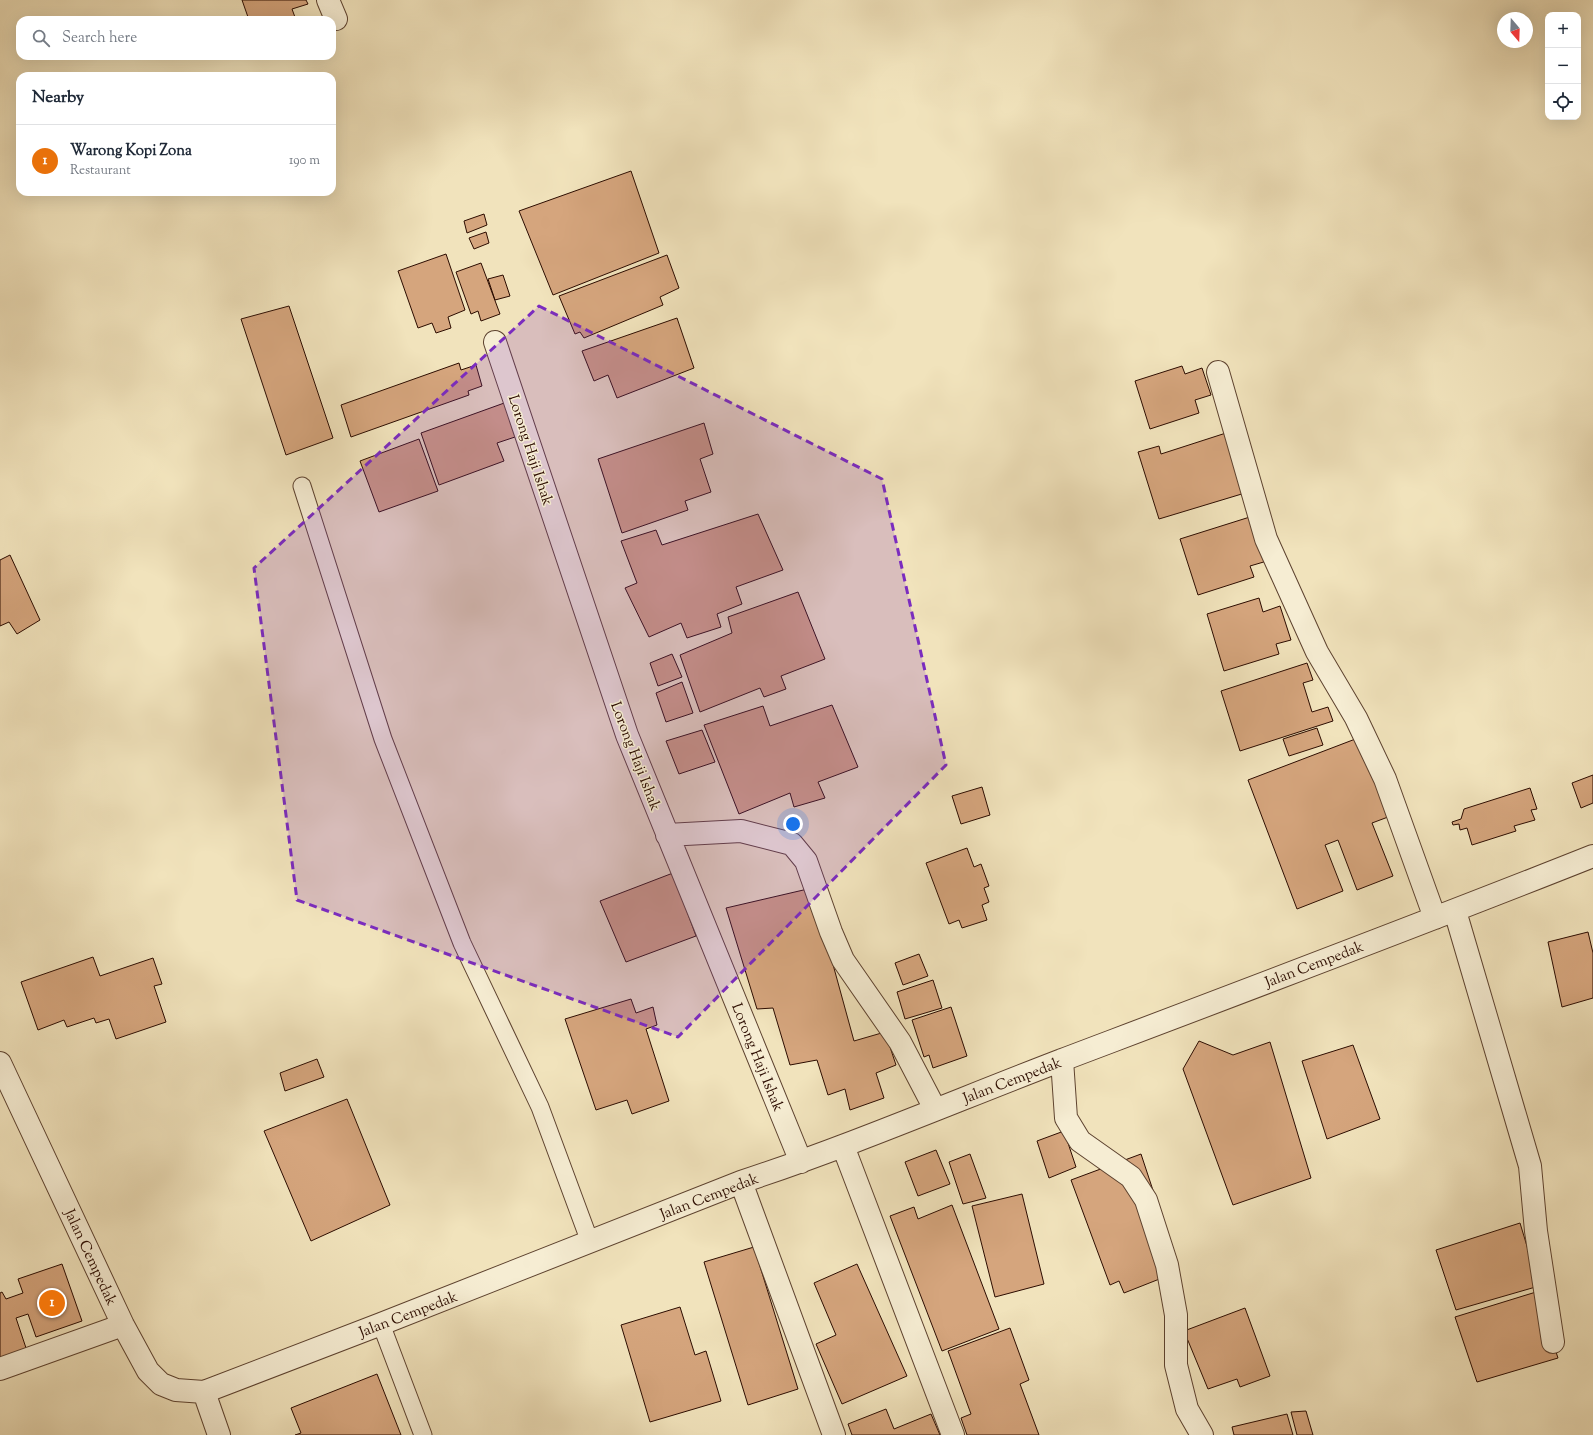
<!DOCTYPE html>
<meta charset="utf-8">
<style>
:root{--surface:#fff;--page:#f6f6f7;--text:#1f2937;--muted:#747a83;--line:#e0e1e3;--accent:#8f2418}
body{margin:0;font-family:"Sorts Mill Goudy",serif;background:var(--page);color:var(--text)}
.controls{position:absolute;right:12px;top:12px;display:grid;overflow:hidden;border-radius:8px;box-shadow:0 4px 16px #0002}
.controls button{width:36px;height:36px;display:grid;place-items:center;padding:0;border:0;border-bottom:1px solid var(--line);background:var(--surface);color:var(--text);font:20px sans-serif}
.compass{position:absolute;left:1497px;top:12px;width:36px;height:36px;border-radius:50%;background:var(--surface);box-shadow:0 4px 16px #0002;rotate:161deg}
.you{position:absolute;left:793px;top:824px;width:14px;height:14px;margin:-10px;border:3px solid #fff;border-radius:50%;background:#1a73e8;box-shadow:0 0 0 6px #1a73e833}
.badge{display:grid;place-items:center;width:26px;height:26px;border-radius:50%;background:var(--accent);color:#fff;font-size:13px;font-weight:700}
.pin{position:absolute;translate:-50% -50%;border:2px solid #fff;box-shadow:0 1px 4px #0006}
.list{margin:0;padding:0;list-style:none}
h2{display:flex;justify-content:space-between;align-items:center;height:52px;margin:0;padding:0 16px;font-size:17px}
h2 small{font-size:13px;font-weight:400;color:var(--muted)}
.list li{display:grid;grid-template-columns:26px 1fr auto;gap:12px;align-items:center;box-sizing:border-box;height:72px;padding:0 16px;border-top:1px solid var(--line)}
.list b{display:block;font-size:15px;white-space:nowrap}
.list p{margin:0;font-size:13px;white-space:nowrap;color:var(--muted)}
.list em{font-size:13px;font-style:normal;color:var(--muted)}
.icon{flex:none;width:22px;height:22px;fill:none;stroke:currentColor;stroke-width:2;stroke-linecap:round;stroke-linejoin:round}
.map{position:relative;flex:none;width:1593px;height:1435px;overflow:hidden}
.search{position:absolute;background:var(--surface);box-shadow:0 4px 16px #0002;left:16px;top:16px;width:320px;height:44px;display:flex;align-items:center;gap:10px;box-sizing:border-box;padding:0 14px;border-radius:12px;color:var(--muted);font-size:15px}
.panel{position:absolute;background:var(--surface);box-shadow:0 4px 16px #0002;left:16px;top:72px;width:320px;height:124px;border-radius:12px}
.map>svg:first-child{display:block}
</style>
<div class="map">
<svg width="1593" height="1435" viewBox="0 0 1593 1435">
<rect width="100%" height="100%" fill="#f1e3bc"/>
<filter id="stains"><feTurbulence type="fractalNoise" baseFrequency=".005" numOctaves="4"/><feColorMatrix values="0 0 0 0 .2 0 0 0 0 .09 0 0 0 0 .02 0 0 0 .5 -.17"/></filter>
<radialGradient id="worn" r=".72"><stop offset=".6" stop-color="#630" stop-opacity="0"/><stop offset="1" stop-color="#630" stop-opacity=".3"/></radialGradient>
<path fill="#d5a57d" stroke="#2c0c00" d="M242,0h64l2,4 -16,5 4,11h-47z
M631,171l28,82 -106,42 -34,-84z
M484,214l3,11 -20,8 -3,-12z
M486,232l3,11 -15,6 -5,-11z
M446,254l19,56 -17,7 3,11 -15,5 -4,-10 -14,5 -20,-57z
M667,255l12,33 -19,9 3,8 -79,33 -4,-6 -5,2 -16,-38z
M481,263l19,51 -19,7 -3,-10 -7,3 -15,-42z
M503,275l7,21 -15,4 -7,-21z
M289,306l44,132 -47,17 -45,-136z
M677,318l17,50 -77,30 -9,-23 -14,6 -12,-30z
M459,363l2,7 15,-5 6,21 -14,5 1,4 -118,42 -10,-32z
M1182,366l3,8 17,-6 9,27 -16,5 4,13 -49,16 -15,-48z
M507,402l11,34 -21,7 7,18 -65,24 -18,-52z
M704,423l9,31 -13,5 11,33 -26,9 3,9 -66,23 -24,-74z
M1226,433l19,60 -86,26 -21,-67 21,-6 2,8z
M419,439l19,52 -59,21 -19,-51z
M758,514l25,56 -47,17 6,17 -25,10 4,13 -34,11 -6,-15 -32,14 -24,-49 12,-5 -16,-42 35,-11 6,15z
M1253,516l14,45 -17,5 4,11 -56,18 -18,-56z
M10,555l30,65 -23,14 -8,-12 -9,4v-66z
M798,592l27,67 -44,17 5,13 -22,8 -4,-9 -60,24 -20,-57 52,-22 -4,-16z
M1259,598l4,14 17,-6 11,34 -15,4 3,10 -55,17 -17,-57z
M672,654l10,23 -24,9 -8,-23z
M1307,663l6,17 -10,3 9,29 16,-5 5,14 -93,30 -19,-60z
M682,682l11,31 -27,9 -10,-29z
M832,705l26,62 -40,15 7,16 -31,9 -4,-14 -51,21 -35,-89 59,-19 7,20z
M1317,728l6,17 -34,11 -6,-17z
M702,730l13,32 -36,12 -13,-33z
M1358,738l30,79 -16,6 21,53 -36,14 -19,-50 -13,5 18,46 -46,18 -49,-129z
M1593,775v28l-12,5 -9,-25z
M982,787l8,28 -29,9 -9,-28z
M1530,788l7,21 -6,1 4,10 -21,6 2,5 -44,14 -5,-17 -7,2 -1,-6 -6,1 -1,-3 9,-3 3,-10z
M967,848l7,19 7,-3 8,22 -5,2 5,14 -7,3 5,15 -25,8 -3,-8 -10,4 -23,-61z
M673,873l23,63 -70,26 -26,-61z
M812,888l42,153 31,-9 11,33 -20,8 8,25 -34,12 -5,-21 -17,6 -11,-35 -27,5 -17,-57 -16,1 -31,-101z
M1588,932l5,21v45l-31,9 -14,-65z
M919,954l9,22 -25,9 -8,-22z
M93,957l7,19 53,-18 9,26 -8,2 12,36 -50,17 -7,-20 -13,4 -2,-5 -27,9 -3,-7 -26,10 -17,-48z
M933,980l9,28 -37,11 -8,-27z
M631,999l5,14 17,-6 4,18 -11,4 23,72 -37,13 -5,-14 -31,10 -31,-91z
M951,1007l16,49 -34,12 -4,-13 -5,2 -12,-37z
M1199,1041l34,14 37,-13 41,136 -78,27 -50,-136z
M1353,1045l27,74 -53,20 -25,-78z
M317,1059l7,18 -39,14 -5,-18z
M347,1099l43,106 -79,36 -47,-110z
M1064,1131l12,36 -27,11 -12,-37z
M936,1150l14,34 -32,12 -13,-34z
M970,1154l16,44 -23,6 -14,-42z
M1141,1154l32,97 -11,27 -38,15 -5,-12 -9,4 -39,-105z
M1022,1194l22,90 -49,13 -23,-91z
M952,1205l47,124 -57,22 -52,-135 24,-9 4,12z
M1520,1223l19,63 -83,24 -20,-60z
M754,1247l44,142 -50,16 -44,-143z
M62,1264l20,57 -46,16 -8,-23 -12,4 11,33 -27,10v-68l2,-1 4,7 17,-6 -5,-14z
M857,1264l50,112 -65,28 -26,-60 20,-9 -22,-52z
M1536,1292l22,66 -81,24 -22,-65z
M680,1307l15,48 11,-4 15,50 -71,21 -29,-97z
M1245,1308l25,68 -30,11 -3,-8 -29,10 -24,-58z
M1010,1328l19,52 -9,4 19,51h-72l-6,-17 10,-4 -23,-63z
M377,1374l24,61h-106l6,-2 -10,-25z
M886,1409l8,20 37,-15 9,21h-88l-4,-11z
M1306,1411l7,24h-16l-6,-23z
M1287,1414l6,21h-59l-2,-8z"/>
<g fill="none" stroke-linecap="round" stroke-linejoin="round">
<g stroke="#5d422f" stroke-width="19">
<path id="lane" d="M302,486l81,253 79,204 78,164 50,135
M381,1324l42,111"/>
</g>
<g stroke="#5d422f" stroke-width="24">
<path id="street" d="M328,0l8,19
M495,342l132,393 174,427
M1218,372l48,167 51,113 39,66 29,61 50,139
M667,835l74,-4 51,13 14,17 25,71 12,28 57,82 35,67
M1455,911l75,255 6,65 17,111
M1062,1060l4,58 14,23 51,36 15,23 21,65 9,50v50l11,44 15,26
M0,1063l123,262 25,46 13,13 15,6 28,2 177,-68 360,-142c109,-36 214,-81 321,-122 177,-67 355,-134 531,-204
M843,1146l110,289
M741,1182l93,253
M0,1369l123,-44
M204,1392l15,43"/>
</g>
<use href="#lane" stroke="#f6edd3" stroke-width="17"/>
<use href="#street" stroke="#f6edd3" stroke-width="22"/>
</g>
<path fill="#7b2cbf" fill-opacity="0.2" stroke="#7b2cbf" stroke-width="3" stroke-dasharray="8 5" stroke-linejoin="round" d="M539,306l343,173 64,286 -268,272 -381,-137 -43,-332z"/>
<g text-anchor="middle" stroke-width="3" stroke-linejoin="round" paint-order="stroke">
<g font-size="15" fill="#2c0c00" stroke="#f6edd3">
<text transform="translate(531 450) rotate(72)" y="5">Lorong Haji Ishak</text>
<text transform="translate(636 756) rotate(69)" y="5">Lorong Haji Ishak</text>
<text transform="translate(1314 964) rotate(-21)" y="5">Jalan Cempedak</text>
<text transform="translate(758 1057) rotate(68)" y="5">Lorong Haji Ishak</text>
<text transform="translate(1012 1080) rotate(-21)" y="5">Jalan Cempedak</text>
<text transform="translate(709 1196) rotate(-21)" y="5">Jalan Cempedak</text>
<text transform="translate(91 1257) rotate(65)" y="5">Jalan Cempedak</text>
<text transform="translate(408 1314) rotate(-21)" y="5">Jalan Cempedak</text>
</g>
</g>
<rect width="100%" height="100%" filter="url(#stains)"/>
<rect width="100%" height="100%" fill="url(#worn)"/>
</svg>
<div class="controls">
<button>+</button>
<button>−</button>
<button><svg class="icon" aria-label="locate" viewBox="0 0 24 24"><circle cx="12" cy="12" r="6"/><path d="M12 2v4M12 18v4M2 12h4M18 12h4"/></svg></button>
</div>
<svg class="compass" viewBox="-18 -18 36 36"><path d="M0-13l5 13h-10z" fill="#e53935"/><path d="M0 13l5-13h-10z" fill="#747a83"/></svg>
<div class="you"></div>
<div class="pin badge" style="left:52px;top:1303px;background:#e8710a">1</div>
<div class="search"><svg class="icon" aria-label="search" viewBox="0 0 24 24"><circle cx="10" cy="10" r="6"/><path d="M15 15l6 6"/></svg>Search here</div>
<section class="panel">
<h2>Nearby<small></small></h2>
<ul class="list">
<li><span class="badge" style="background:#e8710a">1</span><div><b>Warong Kopi Zona</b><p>Restaurant</p></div><em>190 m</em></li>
</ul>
</section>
</div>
